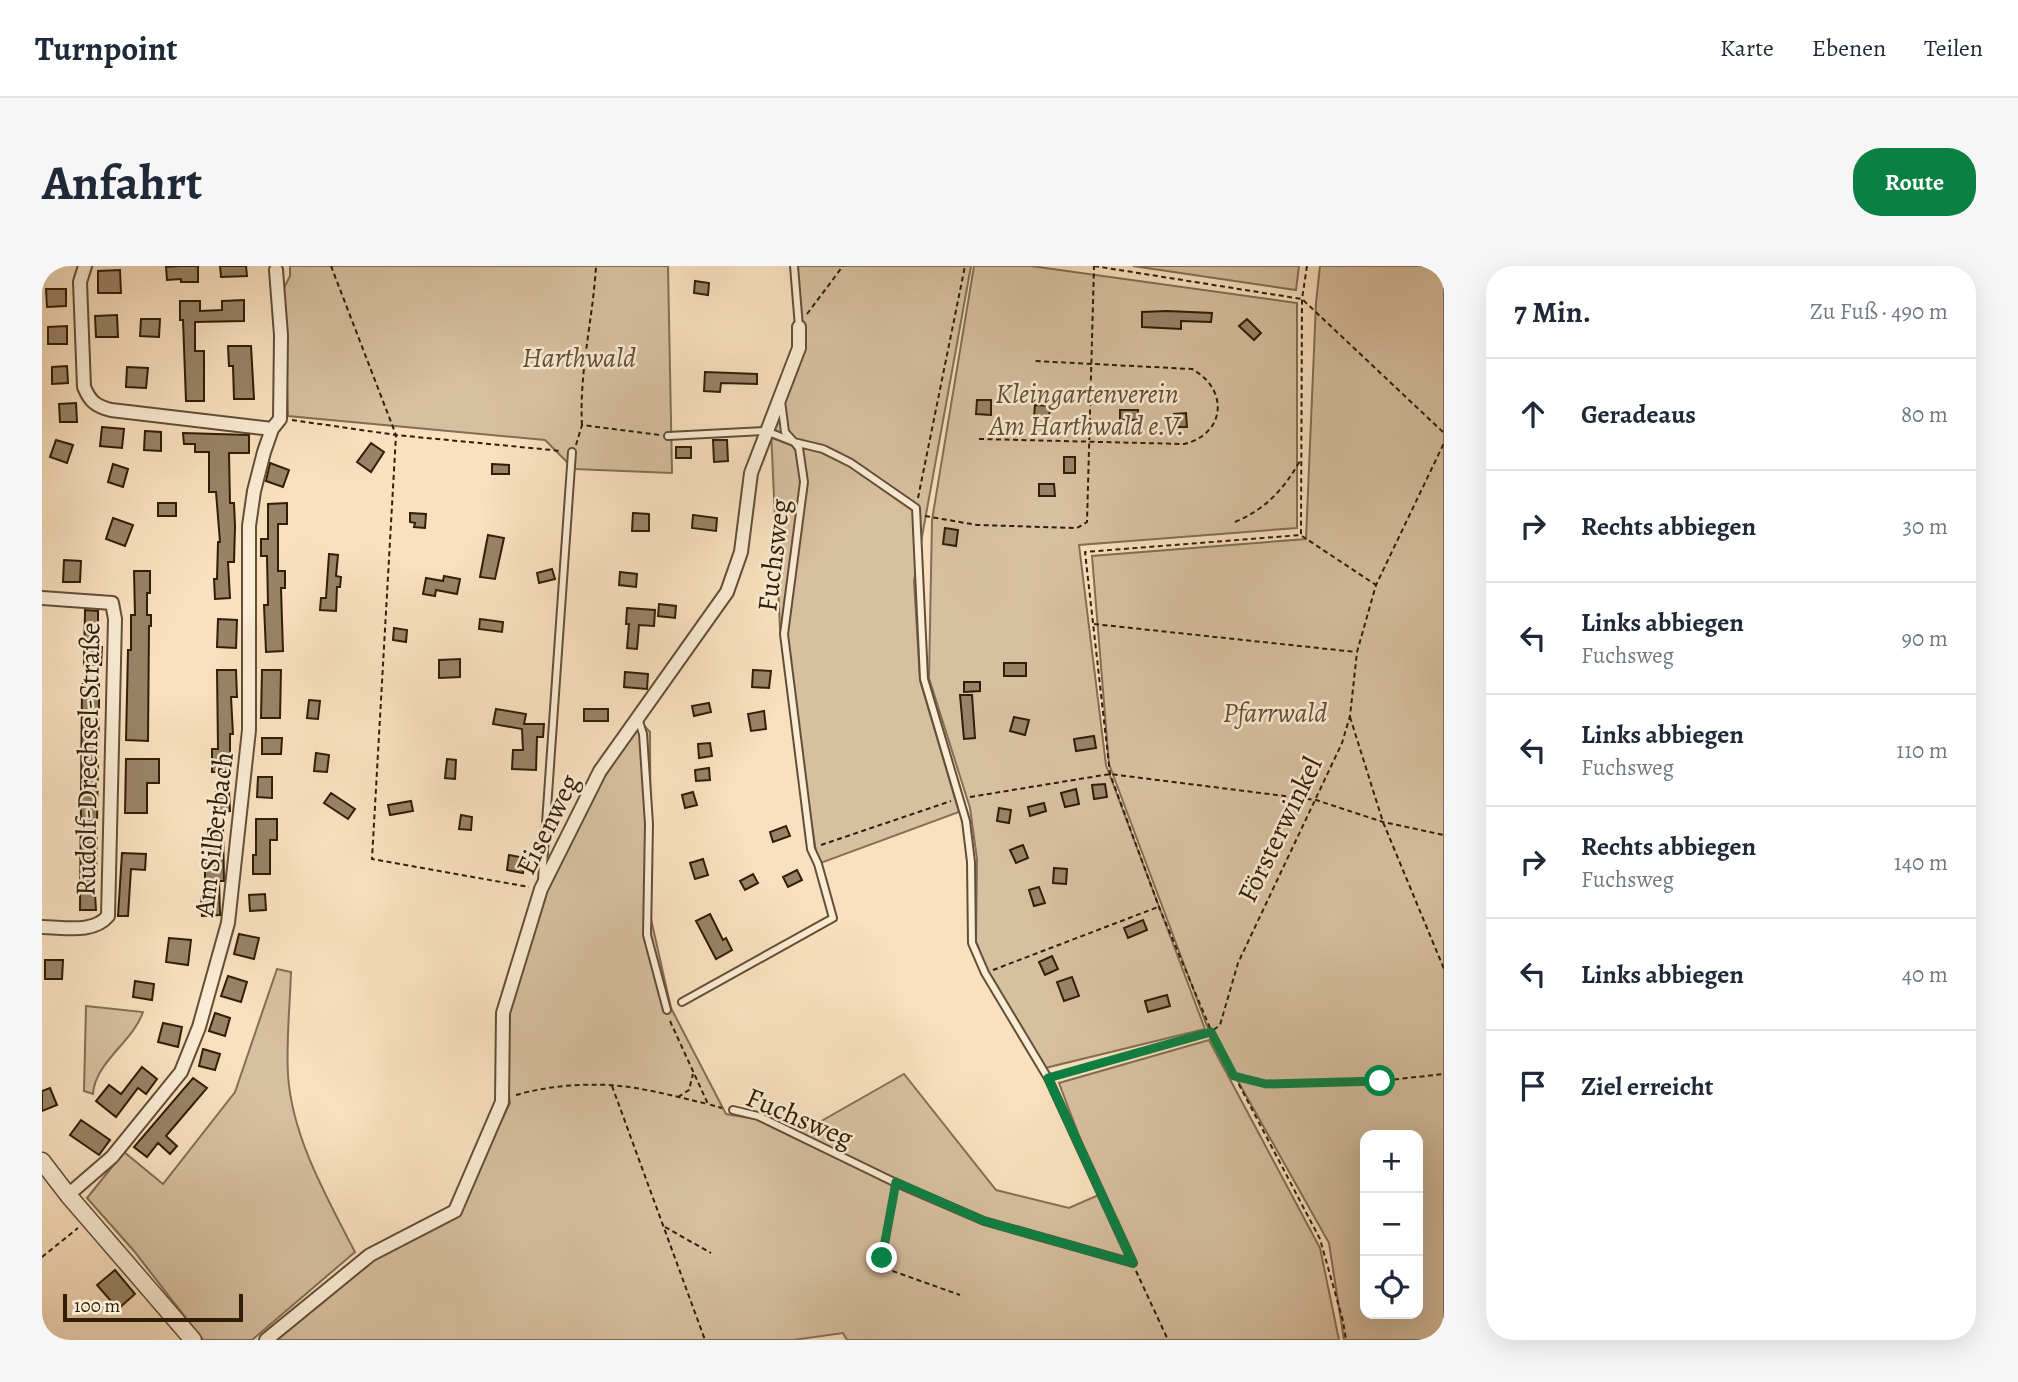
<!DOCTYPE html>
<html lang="de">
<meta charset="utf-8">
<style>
:root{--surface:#fff;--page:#f6f6f7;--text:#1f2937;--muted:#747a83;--line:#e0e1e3;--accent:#0b8043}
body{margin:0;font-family:Alegreya,serif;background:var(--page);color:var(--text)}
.controls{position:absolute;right:21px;bottom:21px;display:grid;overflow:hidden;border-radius:14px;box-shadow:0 7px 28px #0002}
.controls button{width:63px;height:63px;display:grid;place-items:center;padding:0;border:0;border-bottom:2px solid var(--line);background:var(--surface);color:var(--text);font:35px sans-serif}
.scale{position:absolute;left:21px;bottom:18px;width:180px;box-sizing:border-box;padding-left:7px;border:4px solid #311d08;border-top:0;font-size:19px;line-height:24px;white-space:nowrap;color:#311d08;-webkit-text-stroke:5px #fbecd5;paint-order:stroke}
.stop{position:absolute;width:21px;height:21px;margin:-16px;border:5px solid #0b8043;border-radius:50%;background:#fff}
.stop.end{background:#0b8043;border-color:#fff;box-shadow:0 2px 7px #0008}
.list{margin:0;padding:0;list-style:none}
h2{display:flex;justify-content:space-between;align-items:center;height:91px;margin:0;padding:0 28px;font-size:30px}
h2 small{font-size:23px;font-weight:400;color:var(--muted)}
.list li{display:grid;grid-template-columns:46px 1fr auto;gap:21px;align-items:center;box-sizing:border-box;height:112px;padding:0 28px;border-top:2px solid var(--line)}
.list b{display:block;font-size:26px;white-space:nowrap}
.list p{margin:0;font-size:23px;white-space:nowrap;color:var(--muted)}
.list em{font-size:23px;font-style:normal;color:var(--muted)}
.icon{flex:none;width:38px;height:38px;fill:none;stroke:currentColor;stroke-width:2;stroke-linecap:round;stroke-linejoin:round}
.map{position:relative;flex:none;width:1402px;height:1074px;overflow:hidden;border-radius:28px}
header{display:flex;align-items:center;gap:42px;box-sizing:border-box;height:98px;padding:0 35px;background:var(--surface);border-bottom:2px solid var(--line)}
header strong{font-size:33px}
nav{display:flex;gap:38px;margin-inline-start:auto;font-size:24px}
.intro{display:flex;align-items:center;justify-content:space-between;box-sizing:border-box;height:168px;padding:0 42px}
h1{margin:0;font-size:49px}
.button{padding:18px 32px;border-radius:28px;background:var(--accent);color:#fff;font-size:24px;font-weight:700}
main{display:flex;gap:42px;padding:0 42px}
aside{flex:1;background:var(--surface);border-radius:28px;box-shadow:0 7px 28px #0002}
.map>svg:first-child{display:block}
</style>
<header>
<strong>Turnpoint</strong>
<nav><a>Karte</a><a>Ebenen</a><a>Teilen</a></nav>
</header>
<div class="intro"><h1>Anfahrt</h1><a class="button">Route</a></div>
<main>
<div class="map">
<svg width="1402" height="1074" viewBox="0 0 1402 1074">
<rect width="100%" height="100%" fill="#f9e1bf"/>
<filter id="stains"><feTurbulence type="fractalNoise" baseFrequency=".00286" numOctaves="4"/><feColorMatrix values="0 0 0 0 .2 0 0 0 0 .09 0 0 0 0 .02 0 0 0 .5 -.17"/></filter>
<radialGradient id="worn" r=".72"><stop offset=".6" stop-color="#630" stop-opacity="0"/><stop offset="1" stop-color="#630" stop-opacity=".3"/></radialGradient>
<path fill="#d7c0a0" stroke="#846e54" stroke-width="2" fill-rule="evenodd" d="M248,0h378l4,207 -98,-4 -29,-29 -257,-24 -4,-128 6,-12z
M755,0h174l-57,315 6,99 39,132 -141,52 -38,-235 -9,-198 30,-85z
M932,0h57l266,37v225l-218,17 27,220 99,264 -160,39 -60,-102 -9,-25 1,-82 -7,-51 -41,-130 3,-158z
M1091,0h166l-3,24z
M1278,0h124v1074h-100l-15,-97 -122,-217 -98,-262 -17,-208 214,-17 10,-236zM1323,869h53v179h-53z
M597,454l11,12 1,187 20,89 55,106 83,14 95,-54 92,116 73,18 32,-14 -42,-111 150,-43 111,208 19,92h-492l-4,-7 -50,7h-520l99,-83 85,-44 53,-110 -3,-19v-73l37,-118 59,-121z
M235,703l14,3c-1,34 -5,69 -3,103 4,62 39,123 67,177l-103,88h-49l-69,-89 -47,-53 37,-46 39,32 72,-92z
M44,740l57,6c-10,30 -48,50 -50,82l-9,-3z"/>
<path fill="#998367" stroke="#311d08" stroke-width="2" d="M138,0h18v16h-17v-3l-14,1 -1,-13z
M178,0h26l1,10 -26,1z
M78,4l1,23h-23v-22z
M653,15l14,2 -1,12 -14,-2z
M4,23h20v17l-19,1z
M202,34v21l-49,1v29h9v50h-18l-3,-81h-3v-19h20v10l22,-1v-9z
M1125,45l45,2 -1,9 -30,-1v8l-39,-2v-15z
M75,49l1,22h-22l-1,-21z
M99,53h19l-1,18 -19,-1z
M1205,53l14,14 -7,7 -15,-14z
M25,60v18h-19v-17z
M186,80h23l3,53h-20l-1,-33h-4z
M25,100l1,17 -16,1v-17z
M85,101l21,1 -2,20 -20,-1z
M663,106l52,2v10l-36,-1 -1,9 -16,-1z
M935,134h14v15l-15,-1z
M34,137l1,19h-17l-1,-18z
M993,139l15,1 -1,12 -15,-1z
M1078,144h18v10h-18z
M1144,147l1,14h-12l-1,-13z
M60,161l22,2 -2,19 -22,-2z
M103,165l16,1v19l-17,-1z
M141,167l66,2v18h-20l1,50h4l1,23 -1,36h-6l2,36 -15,1 -1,-20h3l1,-37h2l-4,-50h-7v-40h-14v-8h-11z
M14,174l17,5 -6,18 -17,-6z
M671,174h14l1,21 -14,1z
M329,177l13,9 -13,20 -14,-10z
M634,181h15v11h-15z
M1022,191h11v16h-11z
M228,197l19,7 -6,17 -17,-6z
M71,198l15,5 -5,18 -15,-5z
M450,198l17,1v9h-17z
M997,218h15l1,12h-16z
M116,237h18v13h-18z
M245,237v21h-9v47h7v17h-4l2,63 -17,1 -2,-47h4l-1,-49h-6v-17h7v-35z
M368,247l16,1 -1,14 -11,-1 1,-4 -5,-1z
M591,247l16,1v17h-17z
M651,249l24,3 -1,13 -24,-3z
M71,252l20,7 -8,21 -19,-7z
M903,262l13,2 -2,16 -13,-2z
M446,269l16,3 -9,41 -15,-2z
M287,288l9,1 -2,21 5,1 -1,10h-3l-1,24 -16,-1 1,-12h5z
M22,294l17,1 -1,21h-17z
M510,303l3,10 -16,4 -2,-10z
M92,305h16v22h-3v22h4v11h-2l-1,115 -22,-1 2,-90h3v-35h4z
M578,306l17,2 -1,13 -17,-2z
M402,310l16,3 -3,15 -21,-4 -1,6 -12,-2 3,-16 17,3z
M617,338l17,2 -1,12 -17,-2z
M585,342l28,2 -1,16 -15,-1 -2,24 -10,-1 2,-24h-3z
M43,344l13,1v36h4l-1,18h-17z
M176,353l19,1 -1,28 -19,-1z
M438,353l23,3 -1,10 -23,-3z
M352,362l13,2 -1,12 -13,-2z
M418,393v18l-21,1v-18z
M962,397h22v13h-22z
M175,404h19l1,27h-6l2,37h-3v38h-18v-23h6z
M220,404h19l-1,48h-19z
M711,404l18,1 -2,17 -17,-1z
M583,406l23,2 -1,15 -23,-2z
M922,416h16v9l-16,1z
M40,418h17v19l-3,175h-2l2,32h-16z
M918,429h12l3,43 -11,1z
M267,434l11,1 -2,18 -11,-1z
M667,437l2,9 -17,4 -2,-10z
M454,443l30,5 -2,10h20l-1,13h-6l-1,33 -24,-1 1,-19h10l-1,-21 -29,-5z
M542,443h24v12h-24z
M722,445l2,18 -15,2 -3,-17z
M972,451l15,3 -4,15 -15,-4z
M1052,470l2,12 -20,3 -2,-12z
M220,472h20l-1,16h-19z
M668,477l2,13 -13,2 -1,-14z
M274,487l13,2 -2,17 -13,-1z
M84,493h33v24h-12v30h-22z
M405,493l9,1 -1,19 -10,-1z
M667,502l1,12 -14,1 -1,-11z
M216,511h14v21l-15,-1z
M1063,518l2,13 -13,2 -2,-14z
M1034,523l3,15 -14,3 -4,-14z
M174,526h13l1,19 -14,1z
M651,526l4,13 -12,3 -3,-13z
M289,527l24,16 -7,10 -24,-16z
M369,535l2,10 -23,4 -2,-10z
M1002,537l2,8 -16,5 -2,-9z
M957,542l12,2 -2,13 -12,-2z
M419,549l11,2 -1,13 -12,-1z
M214,553h21v21h-7v34h-17v-19h3z
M744,560l4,10 -17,6 -3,-10z
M181,562l1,53h-5l1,34 -18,1 -1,-20h4v-33h6l-3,-34z
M981,579l5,13 -12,5 -6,-13z
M80,587l24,1 -1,16 -14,-1 -3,47h-10z
M467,589l16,3 -2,15 -16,-3z
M661,593l5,16 -13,4 -5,-16z
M1012,602l13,1 -1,15 -13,-1z
M755,604l5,10 -14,7 -5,-10z
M711,608l5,9 -13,7 -5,-9z
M997,621l6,16 -11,3 -5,-16z
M223,628l1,16 -16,1 -1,-16z
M668,648l13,26 3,-2 6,12 -16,9 -20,-38z
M1101,654l4,10 -19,8 -4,-10z
M197,668l20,4 -5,21 -20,-5z
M127,672l22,2 -3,25 -22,-3z
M1010,690l6,13 -13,6 -6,-13z
M3,694h18l-1,19h-17z
M186,710l19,6 -6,20 -20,-6z
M1030,711l7,19 -15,5 -7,-19z
M93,715l19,3 -2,16 -19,-3z
M1125,729l3,11 -22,6 -3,-11z
M173,747l15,5 -5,18 -16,-5z
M121,757l19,4 -4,20 -20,-5z
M161,783l17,5 -5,16 -16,-4z
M100,801l15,12 -11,15 -8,-6 -22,29 -20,-16 13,-16 12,9z
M151,812l14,10 -41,48 11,10 -7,8 -12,-11 -11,14 -13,-10z
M8,822l7,17 -15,6v-20z
M39,854l29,20 -11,15 -29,-20z
M73,1004l20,24 -17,15 -21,-24z"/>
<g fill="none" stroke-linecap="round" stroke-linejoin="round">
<g stroke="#634e36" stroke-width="10">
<path id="service" d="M752,0l5,61
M739,135l4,31 9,10 29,7 28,14 65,45 8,171 42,142 5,41 1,81 13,30 63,105 85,185
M626,170l98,-5 28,11 5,6 5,34 -20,152 27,215 7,15 15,54 -151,84
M596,452l5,16 6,90 -2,111 20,75
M500,614l30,-428
M691,844l25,6 138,67 88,38 149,42"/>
</g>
<g stroke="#634e36" stroke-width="16">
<path id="minor" d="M43,0l-5,16 4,105c6,14 11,19 27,23l161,19
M0,332l70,5 3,16 -7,297c-15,18 -44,11 -66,11
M26,929l44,-38 69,-85 18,-45 29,-104 21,-193v-204l5,-35 10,-39 8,-23 8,-10 1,-84 -5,-65
M224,1074l104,-85 85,-44 47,-109 1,-89 38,-124 59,-118 127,-179 14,-40 10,-79 48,-125v-21"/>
</g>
<g stroke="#634e36" stroke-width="19">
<path id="tertiary" d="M0,895l26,34 125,145"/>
</g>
<path stroke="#311d08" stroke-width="2" stroke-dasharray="5 3.5" stroke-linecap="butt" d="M289,0l65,169 -24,424 157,28
M1052,0l208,33 142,134
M1265,0l-5,33 -1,236 -216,17 25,222 49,133 54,128 107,204 23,82 3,19
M765,48l36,-48
M250,154l104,15 166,16
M540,159c-3,-53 11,-106 14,-159
M937,173l205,5c42,-10 45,-55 8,-75l-158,-8
M534,179l6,-20 78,10
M876,232l47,-232
M883,250l52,9 100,3 10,-6 7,-256
M1193,256c31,-13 50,-34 66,-63
M1260,270l74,49
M1052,358l262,28
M1308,451l33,105 61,147
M928,531l140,-23 206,26 67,22 61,13
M779,579l130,-44
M951,704l165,-63
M628,755l38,83 14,4
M1017,809l152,-43 9,-7 18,-62 104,-220 8,-27 7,-64 19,-67 68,-142
M1192,810l32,9 114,-4 64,-7
M570,820l93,254
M474,829c34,-10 78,-13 113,-8 27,4 53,11 79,17
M636,831l11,-7 4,-16
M852,926l-12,66 5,11 73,26
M623,961l46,26
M0,991l36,-29
M1094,1005l32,69"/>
<use href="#service" stroke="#fbecd5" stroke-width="6"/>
<use href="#minor" stroke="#fbecd5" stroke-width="12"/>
<use href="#tertiary" stroke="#fbecd5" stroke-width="16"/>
</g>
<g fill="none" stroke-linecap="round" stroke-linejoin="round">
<path stroke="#0b8043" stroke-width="9" d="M840,992l14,-76 88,39 149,42 -85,-185 163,-46 23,44 32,8 114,-3"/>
</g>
<g text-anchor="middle" stroke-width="5" stroke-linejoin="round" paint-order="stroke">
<g font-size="28" font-style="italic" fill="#634e36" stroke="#fbecd5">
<text x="537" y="101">Harthwald</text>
<text x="1045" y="137">Kleingartenverein<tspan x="1045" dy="32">Am Harthwald e.V.</tspan></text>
<text x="1233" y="456">Pfarrwald</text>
</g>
<g font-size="28" fill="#311d08" stroke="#fbecd5">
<text transform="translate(731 289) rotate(-83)" y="10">Fuchsweg</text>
<text transform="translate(45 493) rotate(-89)" y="10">Rudolf-Drechsel-Straße</text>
<text transform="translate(505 558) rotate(-64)" y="10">Eisenweg</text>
<text transform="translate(1237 563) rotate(-64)" y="10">Försterwinkel</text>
<text transform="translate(171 568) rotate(-83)" y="10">Am Silberbach</text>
<text transform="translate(758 851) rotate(23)" y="10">Fuchsweg</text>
</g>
</g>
<rect width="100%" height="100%" filter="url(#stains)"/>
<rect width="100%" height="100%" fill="url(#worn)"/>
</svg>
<div class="controls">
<button>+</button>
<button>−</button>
<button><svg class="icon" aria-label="locate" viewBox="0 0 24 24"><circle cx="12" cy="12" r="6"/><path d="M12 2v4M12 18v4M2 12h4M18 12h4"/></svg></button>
</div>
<div class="scale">100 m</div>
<div class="stop" style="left:1338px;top:815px"></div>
<div class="stop end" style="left:840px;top:992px"></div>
</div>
<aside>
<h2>7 Min.<small>Zu Fuß · 490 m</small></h2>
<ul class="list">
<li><svg class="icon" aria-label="ahead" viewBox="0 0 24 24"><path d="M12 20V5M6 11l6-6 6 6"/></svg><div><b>Geradeaus</b></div><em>80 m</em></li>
<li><svg class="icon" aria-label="right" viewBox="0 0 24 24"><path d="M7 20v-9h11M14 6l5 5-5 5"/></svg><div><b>Rechts abbiegen</b></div><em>30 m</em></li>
<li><svg class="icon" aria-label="left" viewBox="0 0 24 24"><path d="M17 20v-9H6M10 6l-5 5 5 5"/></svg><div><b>Links abbiegen</b><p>Fuchsweg</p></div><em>90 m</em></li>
<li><svg class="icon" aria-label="left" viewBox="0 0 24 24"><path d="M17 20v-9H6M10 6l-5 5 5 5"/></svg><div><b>Links abbiegen</b><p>Fuchsweg</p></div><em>110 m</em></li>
<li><svg class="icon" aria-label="right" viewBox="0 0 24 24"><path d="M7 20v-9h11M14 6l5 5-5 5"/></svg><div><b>Rechts abbiegen</b><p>Fuchsweg</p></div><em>140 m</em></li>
<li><svg class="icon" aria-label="left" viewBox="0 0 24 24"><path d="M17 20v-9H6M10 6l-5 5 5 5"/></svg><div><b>Links abbiegen</b></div><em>40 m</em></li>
<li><svg class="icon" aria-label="arrive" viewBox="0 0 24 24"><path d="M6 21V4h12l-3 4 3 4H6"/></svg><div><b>Ziel erreicht</b></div></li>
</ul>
</aside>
</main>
